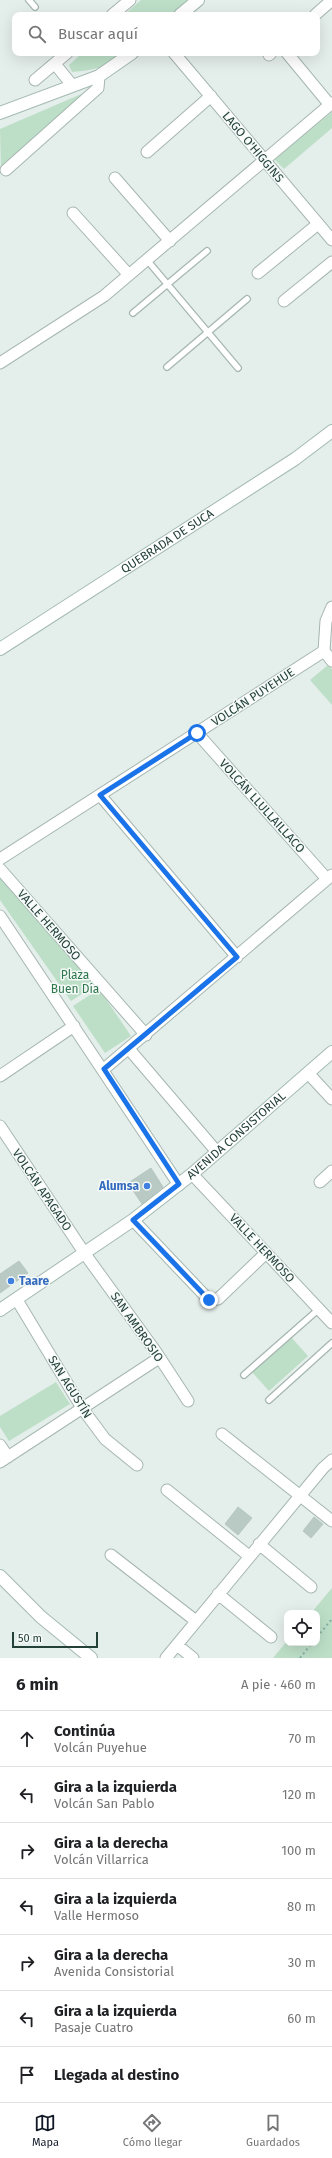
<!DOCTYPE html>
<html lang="es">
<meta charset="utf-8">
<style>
:root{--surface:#fff;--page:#f6f6f6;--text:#202124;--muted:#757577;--line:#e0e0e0;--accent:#111827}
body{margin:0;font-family:"Fira Sans",sans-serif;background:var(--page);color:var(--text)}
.controls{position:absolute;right:12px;bottom:12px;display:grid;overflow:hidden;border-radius:8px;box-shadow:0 4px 16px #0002}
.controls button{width:36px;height:36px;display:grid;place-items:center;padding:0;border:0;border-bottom:1px solid var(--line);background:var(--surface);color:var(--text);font:20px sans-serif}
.scale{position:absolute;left:12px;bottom:10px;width:86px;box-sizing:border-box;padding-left:4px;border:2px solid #234039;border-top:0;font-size:11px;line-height:14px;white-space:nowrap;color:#234039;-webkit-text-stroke:3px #f5faf8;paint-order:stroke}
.stop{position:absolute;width:12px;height:12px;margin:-9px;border:3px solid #1a73e8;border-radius:50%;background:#fff}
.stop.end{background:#1a73e8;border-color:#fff;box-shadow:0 1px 4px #0008}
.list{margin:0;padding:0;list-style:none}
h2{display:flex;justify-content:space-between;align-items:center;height:52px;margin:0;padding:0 16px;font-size:17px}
h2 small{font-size:13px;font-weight:400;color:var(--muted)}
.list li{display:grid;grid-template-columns:26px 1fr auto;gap:12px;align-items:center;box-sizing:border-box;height:56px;padding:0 16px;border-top:1px solid var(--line)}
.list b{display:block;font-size:15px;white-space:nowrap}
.list p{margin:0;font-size:13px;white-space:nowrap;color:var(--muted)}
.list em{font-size:13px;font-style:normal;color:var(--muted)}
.icon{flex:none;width:22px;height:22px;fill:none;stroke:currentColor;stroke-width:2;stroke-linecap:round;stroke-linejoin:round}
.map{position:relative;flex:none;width:332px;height:1658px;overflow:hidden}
.search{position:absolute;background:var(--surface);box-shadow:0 4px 16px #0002;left:12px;right:12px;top:12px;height:44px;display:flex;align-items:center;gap:10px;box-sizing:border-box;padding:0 14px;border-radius:8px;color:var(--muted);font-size:15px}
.sheet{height:444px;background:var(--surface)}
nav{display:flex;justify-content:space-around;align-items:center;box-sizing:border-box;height:56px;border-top:1px solid var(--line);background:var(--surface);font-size:11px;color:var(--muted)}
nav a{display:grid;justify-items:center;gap:2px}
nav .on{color:var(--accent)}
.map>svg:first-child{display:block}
</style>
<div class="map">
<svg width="332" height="1658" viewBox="0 0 332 1658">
<rect width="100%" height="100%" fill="#e4eeea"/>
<path fill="#bddfc8" d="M141,0h51l-19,15h-49z
M82,53h45c-17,14 -33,17 -55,19l-3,-7z
M86,92l-85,77 -1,-40z
M332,112v16l-48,41 -10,-10z
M328,665l4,4v36l-22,-25z
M0,877l96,108 -25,16 -71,-101z
M99,989l32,47 -26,17 -32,-47z
M291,1337l17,19 -39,35 -17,-19z
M56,1382l14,22 -61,37 -9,-14v-11z
M332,1588v70h-59l14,-17v2h30v-30h-6z"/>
<path fill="#b9c9c3" stroke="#b7c8c1" d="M151,1168l12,19 -21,17 -14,-21z
M19,1261l9,12 -28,20v-19z
M238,1507l14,11 -14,17 -13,-11z
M314,1517l9,7 -12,14 -8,-7z"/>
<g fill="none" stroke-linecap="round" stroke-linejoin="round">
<g stroke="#a6b6b1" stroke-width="8">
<path id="lane" d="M29,0l6,7
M147,260l91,108
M133,313l74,-62
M167,367l80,-68
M244,1375l75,-66
M269,1400l63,-57"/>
</g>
<g stroke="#a6b6b1" stroke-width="13">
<path id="street" d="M112,15l18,-15
M315,15l17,-15
M174,53l158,187
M287,53l43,52
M269,55l2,-2
M55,64l17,21
M35,80l32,-27
M147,152l64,-56
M6,170l92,-82 1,-12
M115,178l55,63
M73,213l56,62
M258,273l60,-49
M284,301l48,-39
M0,363l104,-67 228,-193
M324,651l2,-30 6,-14
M324,651l8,10
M197,733l130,146
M100,795l137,162
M0,859l324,-208
M0,869l146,166
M0,916l179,269
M129,1049l88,103
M104,1069l228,-194
M308,1073l24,26
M0,1076l74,-50
M0,1126l85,128 71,98 32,49
M192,1174l140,149
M320,1182l12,-11
M133,1220l76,80 9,-1 48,-46
M17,1300l65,108 23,31 32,26
M222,1434l110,87
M0,1445l8,12
M0,1462l159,-104
M167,1490l82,66
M259,1544l52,43
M111,1555l85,66
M218,1594l53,43
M177,1645l16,13
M166,1658l157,-190 9,-8"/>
</g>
<g stroke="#a3bab2" stroke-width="14">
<g id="secondary">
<path d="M180,15l18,-15"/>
<path d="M0,113l99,-37 33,-23"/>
<path id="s1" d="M0,649l295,-190 37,-28"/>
<path id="s2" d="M0,1310l133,-90 59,-46 140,-122"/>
<path d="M0,1576l41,41 50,41"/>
</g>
</g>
<path stroke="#85b1a5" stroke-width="2" stroke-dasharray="2 3" stroke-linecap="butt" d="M317,1637l15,-18
M300,1658l12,-15"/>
<use href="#lane" stroke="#fff" stroke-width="5.5"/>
<use href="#street" stroke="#fff" stroke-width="11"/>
<use href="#secondary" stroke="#fff" stroke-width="12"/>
</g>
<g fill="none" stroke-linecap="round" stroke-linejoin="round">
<path stroke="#1a73e8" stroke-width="5" d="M197,733l-97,62 137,162 -133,112 75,115 -46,36 76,80"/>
</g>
<g fill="#3f7fe0" stroke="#f5faf8" stroke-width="1.5">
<circle cx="147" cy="1186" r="4"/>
<circle cx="11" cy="1281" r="4"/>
</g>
<g text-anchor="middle" stroke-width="3" stroke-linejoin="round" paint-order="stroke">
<g font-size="12" fill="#234039" stroke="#f5faf8">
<text transform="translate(253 147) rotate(50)" y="4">LAGO O'HIGGINS</text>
<text dy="4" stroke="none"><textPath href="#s1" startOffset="199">QUEBRADA DE SUCA</textPath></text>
<text transform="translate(253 697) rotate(-33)" y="4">VOLCÁN PUYEHUE</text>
<text transform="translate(262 806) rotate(48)" y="4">VOLCÁN LLULLAILLACO</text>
<text transform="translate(49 925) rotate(49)" y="4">VALLE HERMOSO</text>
<text dy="4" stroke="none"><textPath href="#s2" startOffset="294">AVENIDA CONSISTORIAL</textPath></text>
<text transform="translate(42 1190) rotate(56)" y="4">VOLCÁN APAGADO</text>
<text transform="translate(262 1248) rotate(47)" y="4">VALLE HERMOSO</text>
<text transform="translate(137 1327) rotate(55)" y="4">SAN AMBROSIO</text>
<text transform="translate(70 1387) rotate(58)" y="4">SAN AGUSTÍN</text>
</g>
<g font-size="12" fill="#2d774c" stroke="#f5faf8">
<text x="75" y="979">Plaza<tspan x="75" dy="14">Buen Día</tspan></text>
</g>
<g font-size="12" font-weight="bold" fill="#366cbe" stroke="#f5faf8" text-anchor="end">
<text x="139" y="1190">Alumsa</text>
<text x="19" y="1285" text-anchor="start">Taare</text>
</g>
</g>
</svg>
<div class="controls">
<button><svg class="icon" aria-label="locate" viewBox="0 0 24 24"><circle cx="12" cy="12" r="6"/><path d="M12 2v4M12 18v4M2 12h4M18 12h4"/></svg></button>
</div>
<div class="scale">50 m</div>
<div class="stop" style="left:197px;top:733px"></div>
<div class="stop end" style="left:209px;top:1300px"></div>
<div class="search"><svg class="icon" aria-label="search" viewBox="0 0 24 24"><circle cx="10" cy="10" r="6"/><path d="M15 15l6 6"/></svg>Buscar aquí</div>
</div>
<section class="sheet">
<h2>6 min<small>A pie · 460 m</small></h2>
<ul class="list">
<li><svg class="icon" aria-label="ahead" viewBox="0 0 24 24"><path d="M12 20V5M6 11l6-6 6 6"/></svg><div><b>Continúa</b><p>Volcán Puyehue</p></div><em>70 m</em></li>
<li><svg class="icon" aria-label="left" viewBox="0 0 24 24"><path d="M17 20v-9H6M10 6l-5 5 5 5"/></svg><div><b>Gira a la izquierda</b><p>Volcán San Pablo</p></div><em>120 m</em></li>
<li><svg class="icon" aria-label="right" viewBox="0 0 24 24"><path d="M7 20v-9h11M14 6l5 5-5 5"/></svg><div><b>Gira a la derecha</b><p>Volcán Villarrica</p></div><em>100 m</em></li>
<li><svg class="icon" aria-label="left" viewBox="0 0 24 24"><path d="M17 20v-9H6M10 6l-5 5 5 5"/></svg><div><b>Gira a la izquierda</b><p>Valle Hermoso</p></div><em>80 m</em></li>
<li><svg class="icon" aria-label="right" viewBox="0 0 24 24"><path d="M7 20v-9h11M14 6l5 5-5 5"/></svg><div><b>Gira a la derecha</b><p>Avenida Consistorial</p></div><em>30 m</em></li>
<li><svg class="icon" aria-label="left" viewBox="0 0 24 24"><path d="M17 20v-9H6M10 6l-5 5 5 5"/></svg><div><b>Gira a la izquierda</b><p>Pasaje Cuatro</p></div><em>60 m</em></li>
<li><svg class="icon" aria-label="arrive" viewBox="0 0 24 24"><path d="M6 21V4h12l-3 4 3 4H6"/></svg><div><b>Llegada al destino</b></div></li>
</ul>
</section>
<nav>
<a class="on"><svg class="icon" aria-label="map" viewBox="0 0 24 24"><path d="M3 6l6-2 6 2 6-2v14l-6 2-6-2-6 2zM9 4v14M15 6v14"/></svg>Mapa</a>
<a><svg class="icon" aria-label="directions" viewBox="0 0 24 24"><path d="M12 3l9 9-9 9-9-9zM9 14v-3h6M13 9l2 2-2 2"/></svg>Cómo llegar</a>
<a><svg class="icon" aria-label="saved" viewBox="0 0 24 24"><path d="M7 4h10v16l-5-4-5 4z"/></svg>Guardados</a>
</nav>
